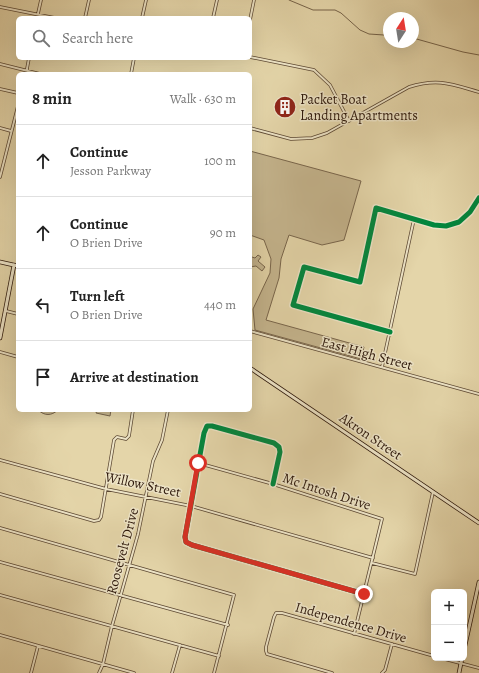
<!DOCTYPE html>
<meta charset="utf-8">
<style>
:root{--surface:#fff;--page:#f2f2f2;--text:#222;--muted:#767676;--line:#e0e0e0}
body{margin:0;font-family:Alegreya,serif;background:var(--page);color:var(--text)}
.controls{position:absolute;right:12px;bottom:12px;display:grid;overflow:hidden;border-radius:6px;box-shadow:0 4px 16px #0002}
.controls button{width:36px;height:36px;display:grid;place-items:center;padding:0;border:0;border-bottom:1px solid var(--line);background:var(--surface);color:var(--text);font:20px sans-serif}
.compass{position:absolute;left:383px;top:12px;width:36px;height:36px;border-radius:50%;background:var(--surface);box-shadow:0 4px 16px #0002;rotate:12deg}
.stop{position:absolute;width:12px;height:12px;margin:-9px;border:3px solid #d93025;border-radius:50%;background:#fff}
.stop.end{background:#d93025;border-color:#fff;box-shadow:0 1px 4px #0008}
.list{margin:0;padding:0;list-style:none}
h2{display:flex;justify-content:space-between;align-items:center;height:52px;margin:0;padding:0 16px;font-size:17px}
h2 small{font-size:13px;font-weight:400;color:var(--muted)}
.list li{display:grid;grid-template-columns:26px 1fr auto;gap:12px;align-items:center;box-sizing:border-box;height:72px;padding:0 16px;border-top:1px solid var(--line)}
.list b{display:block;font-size:15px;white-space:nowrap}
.list p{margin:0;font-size:13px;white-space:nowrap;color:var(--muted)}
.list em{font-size:13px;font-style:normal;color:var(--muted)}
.icon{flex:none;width:22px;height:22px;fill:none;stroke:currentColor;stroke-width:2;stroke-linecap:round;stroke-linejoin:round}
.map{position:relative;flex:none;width:479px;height:673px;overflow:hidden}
.search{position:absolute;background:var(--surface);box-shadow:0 4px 16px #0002;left:16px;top:16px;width:236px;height:44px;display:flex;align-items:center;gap:10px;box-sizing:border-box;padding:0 14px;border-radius:6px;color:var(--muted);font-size:15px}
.panel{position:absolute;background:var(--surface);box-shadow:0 4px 16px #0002;left:16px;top:72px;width:236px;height:340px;border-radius:6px}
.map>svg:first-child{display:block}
</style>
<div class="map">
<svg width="479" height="673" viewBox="0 0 479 673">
<rect width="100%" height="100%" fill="#e4d5a9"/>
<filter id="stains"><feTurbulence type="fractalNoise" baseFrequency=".005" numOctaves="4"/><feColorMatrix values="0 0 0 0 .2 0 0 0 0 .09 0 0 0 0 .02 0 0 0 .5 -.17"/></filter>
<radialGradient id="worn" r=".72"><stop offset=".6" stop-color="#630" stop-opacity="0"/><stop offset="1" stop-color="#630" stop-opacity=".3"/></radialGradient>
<path fill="#c5b58e" stroke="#79664c" d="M250,151l111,30 -17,59 -22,5 -33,-10 -8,24 -2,19 -13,42 98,27 -3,12 -106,-29 -2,-21 17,-36 1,-14 -7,-19 -14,-5z
M258,255l3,2 -3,4 7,6 -3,4 -6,-5 -6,1v-8l2,-2 3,1z
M38,410h20c-7,6 -13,6 -20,0z
M97,410h14l-1,6 -14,-3z"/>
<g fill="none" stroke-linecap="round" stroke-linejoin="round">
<path stroke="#766349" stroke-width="1" d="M289,0l24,10h22l6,3 19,17 9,4 15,1 5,-1
M413,38l50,14 16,3"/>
<g stroke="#5b4732" stroke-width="3.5">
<path id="street" d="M0,7l55,11
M37,18l4,-18
M85,18l4,-18
M142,18l4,-18
M213,18l4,-18
M250,20l4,-20
M250,57l64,13 16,15 19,36
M0,64l40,10
M26,74l3,-16
M131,74l3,-16
M0,89l18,4
M0,128l11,3
M250,128l41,11 21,-1 15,-5 82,-46c29,-9 42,-3 70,5
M0,177l18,-71
M6,311l12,3
M250,331l229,63
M390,332l-97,-27 11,-38 56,15 16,-74 58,17 12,1 13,-4 11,-10 9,-14
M0,352l18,5
M382,367l32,-148
M0,460l106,29 85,17 182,52
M198,463l75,21 109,35 -28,115
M273,484l7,-32 -1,-5 -5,-4 -62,-17h-5l-3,7 -19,104 1,5 6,3 172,49
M0,494l94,27 5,-1 2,-3 13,-77 3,-3 9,2 3,-3 4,-26
M0,528l234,67 -20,78
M0,562l228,63
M372,563l43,11 18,-82
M0,595l219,61
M0,635l134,38
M441,658l38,10
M31,673l7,-27
M99,673l4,-9 9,-38 26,-92 15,-73 9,-21 6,-30
M172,673l8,-28
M332,673l-65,-19 -1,-3v-4l8,-30 2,-4h6l152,43
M382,673l3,-3 7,-26"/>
</g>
<g stroke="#2d180b" stroke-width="4.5">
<path id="secondary" d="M0,262l18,4
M0,338l14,-73
M250,368l229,155
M464,650l15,-68
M459,673l3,-15"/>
</g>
<use href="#street" stroke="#ede4c7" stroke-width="2"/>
<use href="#secondary" stroke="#ede4c7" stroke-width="3"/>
<g stroke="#ede4c7" stroke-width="8">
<path id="cycleway" d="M390,332l-97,-27 11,-38 56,15 16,-74 58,17 12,1 13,-4 11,-10 9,-14
M273,484l7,-32 -1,-5 -5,-4 -62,-17h-5l-3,7 -19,104 1,5 6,3 172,49"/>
</g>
<use href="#cycleway" stroke="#00873e" stroke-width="5"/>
</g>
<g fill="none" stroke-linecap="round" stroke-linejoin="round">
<path stroke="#d93025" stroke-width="5" d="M198,463l-13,74 1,5 6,3 172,49"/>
</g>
<defs>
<g id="building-disc" transform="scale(1.15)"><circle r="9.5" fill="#8f2418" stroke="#ede4c7"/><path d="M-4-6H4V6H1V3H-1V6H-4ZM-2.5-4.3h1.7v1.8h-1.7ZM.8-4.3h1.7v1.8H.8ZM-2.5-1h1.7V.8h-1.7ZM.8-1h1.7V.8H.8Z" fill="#fff"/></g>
</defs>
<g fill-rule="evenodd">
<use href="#building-disc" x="285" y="107"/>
</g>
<g text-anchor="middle" stroke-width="3" stroke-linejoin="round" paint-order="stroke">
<g font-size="14" fill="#2d180b" stroke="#ede4c7" text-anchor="start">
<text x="300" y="104">Packet Boat<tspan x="300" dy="16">Landing Apartments</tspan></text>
</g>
<g font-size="14" fill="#2d180b" stroke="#ede4c7">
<text transform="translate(367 353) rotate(15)" y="5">East High Street</text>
<text transform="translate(371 436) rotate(34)" y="5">Akron Street</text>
<text transform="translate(143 484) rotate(12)" y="5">Willow Street</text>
<text transform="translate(327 491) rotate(18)" y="5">Mc Intosh Drive</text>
<text transform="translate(122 551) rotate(-75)" y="5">Roosevelt Drive</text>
<text transform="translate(351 622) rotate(16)" y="5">Independence Drive</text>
</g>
</g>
<rect width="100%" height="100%" filter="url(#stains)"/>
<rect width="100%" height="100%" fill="url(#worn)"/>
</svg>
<div class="controls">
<button>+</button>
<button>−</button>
</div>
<svg class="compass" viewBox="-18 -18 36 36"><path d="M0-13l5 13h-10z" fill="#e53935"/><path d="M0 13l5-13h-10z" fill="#767676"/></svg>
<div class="stop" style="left:198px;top:463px"></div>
<div class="stop end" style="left:364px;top:594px"></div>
<div class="search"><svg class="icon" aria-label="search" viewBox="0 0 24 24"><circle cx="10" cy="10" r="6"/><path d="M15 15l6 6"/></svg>Search here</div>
<section class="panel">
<h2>8 min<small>Walk · 630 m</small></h2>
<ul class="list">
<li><svg class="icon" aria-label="ahead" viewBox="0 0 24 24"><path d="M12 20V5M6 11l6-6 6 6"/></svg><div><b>Continue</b><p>Jesson Parkway</p></div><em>100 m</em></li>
<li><svg class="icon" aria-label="ahead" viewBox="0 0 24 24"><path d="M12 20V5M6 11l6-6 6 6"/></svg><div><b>Continue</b><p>O Brien Drive</p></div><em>90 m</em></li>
<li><svg class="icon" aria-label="left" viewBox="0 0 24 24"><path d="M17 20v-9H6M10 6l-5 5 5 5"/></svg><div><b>Turn left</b><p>O Brien Drive</p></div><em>440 m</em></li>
<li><svg class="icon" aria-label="arrive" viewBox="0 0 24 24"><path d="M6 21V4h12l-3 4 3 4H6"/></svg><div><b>Arrive at destination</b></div></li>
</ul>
</section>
</div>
